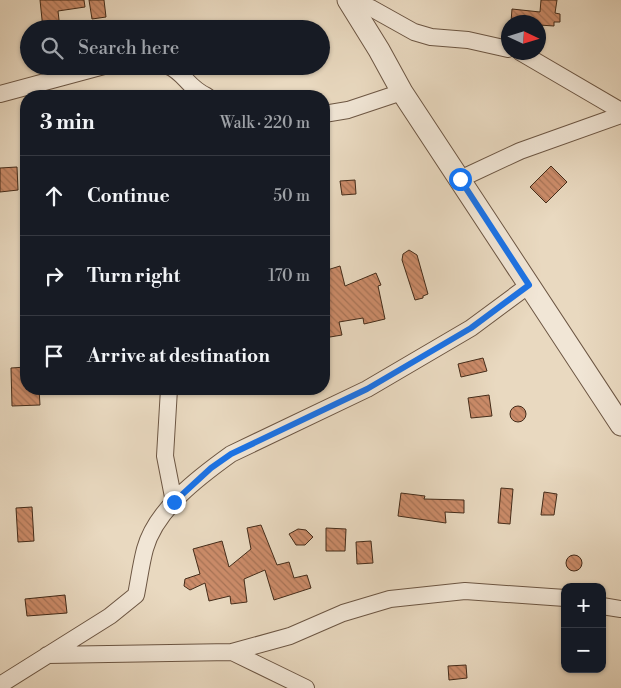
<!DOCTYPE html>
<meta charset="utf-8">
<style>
:root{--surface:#171b24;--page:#242831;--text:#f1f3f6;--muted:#9ea1a6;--line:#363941}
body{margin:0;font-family:"Libre Bodoni",serif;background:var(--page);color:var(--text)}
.controls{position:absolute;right:15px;bottom:15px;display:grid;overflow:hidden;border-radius:10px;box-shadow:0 1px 4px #0004}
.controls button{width:45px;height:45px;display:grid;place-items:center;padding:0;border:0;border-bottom:1px solid var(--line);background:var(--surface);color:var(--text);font:25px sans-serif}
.compass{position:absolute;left:501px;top:15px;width:45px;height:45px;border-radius:50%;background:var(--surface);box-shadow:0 1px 4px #0004;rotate:94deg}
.stop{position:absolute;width:15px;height:15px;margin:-11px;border:4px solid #1a73e8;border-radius:50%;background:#fff}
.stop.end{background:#1a73e8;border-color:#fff;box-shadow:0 1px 5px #0008}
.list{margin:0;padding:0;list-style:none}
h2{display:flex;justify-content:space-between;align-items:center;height:65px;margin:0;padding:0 20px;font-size:21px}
h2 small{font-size:16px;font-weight:400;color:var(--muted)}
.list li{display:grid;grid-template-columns:32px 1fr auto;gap:15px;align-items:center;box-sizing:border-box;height:80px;padding:0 20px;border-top:1px solid var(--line)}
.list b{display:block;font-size:19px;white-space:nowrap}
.list em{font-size:16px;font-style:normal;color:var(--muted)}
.icon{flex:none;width:28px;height:28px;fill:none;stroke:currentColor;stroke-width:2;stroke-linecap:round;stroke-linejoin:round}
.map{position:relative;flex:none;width:621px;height:688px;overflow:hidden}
.search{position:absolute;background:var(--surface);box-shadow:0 1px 4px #0004;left:20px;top:20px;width:310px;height:55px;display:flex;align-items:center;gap:12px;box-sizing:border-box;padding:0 18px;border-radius:28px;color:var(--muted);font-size:19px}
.panel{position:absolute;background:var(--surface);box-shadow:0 1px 4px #0004;left:20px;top:90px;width:310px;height:305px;border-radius:20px}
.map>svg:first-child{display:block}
</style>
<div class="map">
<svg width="621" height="688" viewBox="0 0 621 688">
<defs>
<pattern id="building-back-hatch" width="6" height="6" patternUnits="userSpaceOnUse" patternTransform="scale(1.25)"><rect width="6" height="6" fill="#cc8c6a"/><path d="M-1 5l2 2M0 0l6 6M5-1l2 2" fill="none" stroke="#a77356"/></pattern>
</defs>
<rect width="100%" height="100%" fill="#e9d9c0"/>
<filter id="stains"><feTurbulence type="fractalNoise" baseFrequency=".004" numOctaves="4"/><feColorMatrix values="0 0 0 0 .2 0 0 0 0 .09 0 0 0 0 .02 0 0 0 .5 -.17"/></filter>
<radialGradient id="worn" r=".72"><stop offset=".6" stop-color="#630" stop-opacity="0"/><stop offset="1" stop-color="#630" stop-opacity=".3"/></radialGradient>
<path fill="url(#building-back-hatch)" stroke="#432b19" d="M40,0h44l1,7 -27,4 2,18h-17z
M89,0h15l2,17 -14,2z
M541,0h16l-2,13 5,1v8h-6v4l-15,-1v-3h-28l1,-13 28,3z
M551,166l16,16 -21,21 -16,-16z
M17,167l1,23 -18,2v-24z
M355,180l1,14 -14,1 -2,-14z
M409,250l8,5 11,39 -5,2v2l-8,2 -13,-40 1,-6z
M340,266l5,20 31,-13 5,12 -3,1 7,33 -21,5 -1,-6 -24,4 3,13 -18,3v-67z
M483,358l4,13 -26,6 -3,-13z
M26,367v22h13l1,16 -28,1 -1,-38z
M489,395l3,21 -21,2 -3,-20z
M510 414a8 8 0 1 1 16 0a8 8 0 1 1-16 0Z
M501,488l12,1 -3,35 -12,-1z
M544,492l13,2 -3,21h-13z
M401,493l24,3 -1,3 40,1v13l-19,-1 1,11 -48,-7z
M32,507l2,34 -16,1 -2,-34z
M261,525l16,40 12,-3 5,16 13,-3 4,13 -37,12 -9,-30 -21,9 3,23 -16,2 -1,-8 -21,5 -4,-18 -15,7 -6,-4 1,-7 15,-5 -7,-25 29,-8 7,26 22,-18 -4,-21z
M326,528l20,1 -1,22h-19z
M298,529l8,1 7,7 -8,8h-9l-7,-11z
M371,541l2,22 -16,1 -1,-22z
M566 563a8 8 0 1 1 16 0a8 8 0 1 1-16 0Z
M65,595l2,18 -40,3 -2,-17z
M466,665l1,13 -18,2 -1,-14z"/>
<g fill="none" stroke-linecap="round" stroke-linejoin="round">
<g stroke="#6c5643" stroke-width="18">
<path id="minor" d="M349,0l22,8 43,24 17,5 37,3 40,9
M520,52l101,59
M168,66c16,6 20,22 39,30
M0,94l104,-28
M324,114l24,-4 54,-18
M460,179l60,-28 101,-36
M169,389l-4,67 9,46
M602,606l19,3
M232,652l74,36
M47,655l185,-3 58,-16 53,-23 47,-14 75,-8 100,7
M0,685l110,-69 26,-21c3,-15 5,-31 9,-46 11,-40 54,-72 86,-95l136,-65 104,-61 58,-43"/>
</g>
<g stroke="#6c5643" stroke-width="23">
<path id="tertiary" d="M348,0l31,50 23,42 219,333"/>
</g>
<use href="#minor" stroke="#f1e6d6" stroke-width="16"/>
<use href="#tertiary" stroke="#f1e6d6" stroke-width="21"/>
</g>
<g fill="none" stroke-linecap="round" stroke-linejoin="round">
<path stroke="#1a73e8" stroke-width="6" d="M174,502l37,-34 20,-14 136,-65 104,-61 58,-43 -69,-106"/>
</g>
<rect width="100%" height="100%" filter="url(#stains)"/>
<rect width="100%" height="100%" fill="url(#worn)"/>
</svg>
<div class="controls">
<button>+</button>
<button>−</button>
</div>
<svg class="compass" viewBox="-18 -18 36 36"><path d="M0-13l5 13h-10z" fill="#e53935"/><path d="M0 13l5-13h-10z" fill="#9ea1a6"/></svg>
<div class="stop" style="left:460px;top:179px"></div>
<div class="stop end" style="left:174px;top:502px"></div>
<div class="search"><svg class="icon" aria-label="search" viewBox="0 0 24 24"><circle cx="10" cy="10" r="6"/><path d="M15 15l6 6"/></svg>Search here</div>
<section class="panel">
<h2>3 min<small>Walk · 220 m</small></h2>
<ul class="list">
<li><svg class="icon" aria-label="ahead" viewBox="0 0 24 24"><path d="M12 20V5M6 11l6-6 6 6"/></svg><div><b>Continue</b></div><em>50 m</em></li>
<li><svg class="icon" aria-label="right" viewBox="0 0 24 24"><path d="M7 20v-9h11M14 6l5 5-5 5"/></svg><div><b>Turn right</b></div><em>170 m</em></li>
<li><svg class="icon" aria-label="arrive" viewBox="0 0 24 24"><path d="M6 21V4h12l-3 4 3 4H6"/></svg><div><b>Arrive at destination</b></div></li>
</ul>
</section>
</div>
